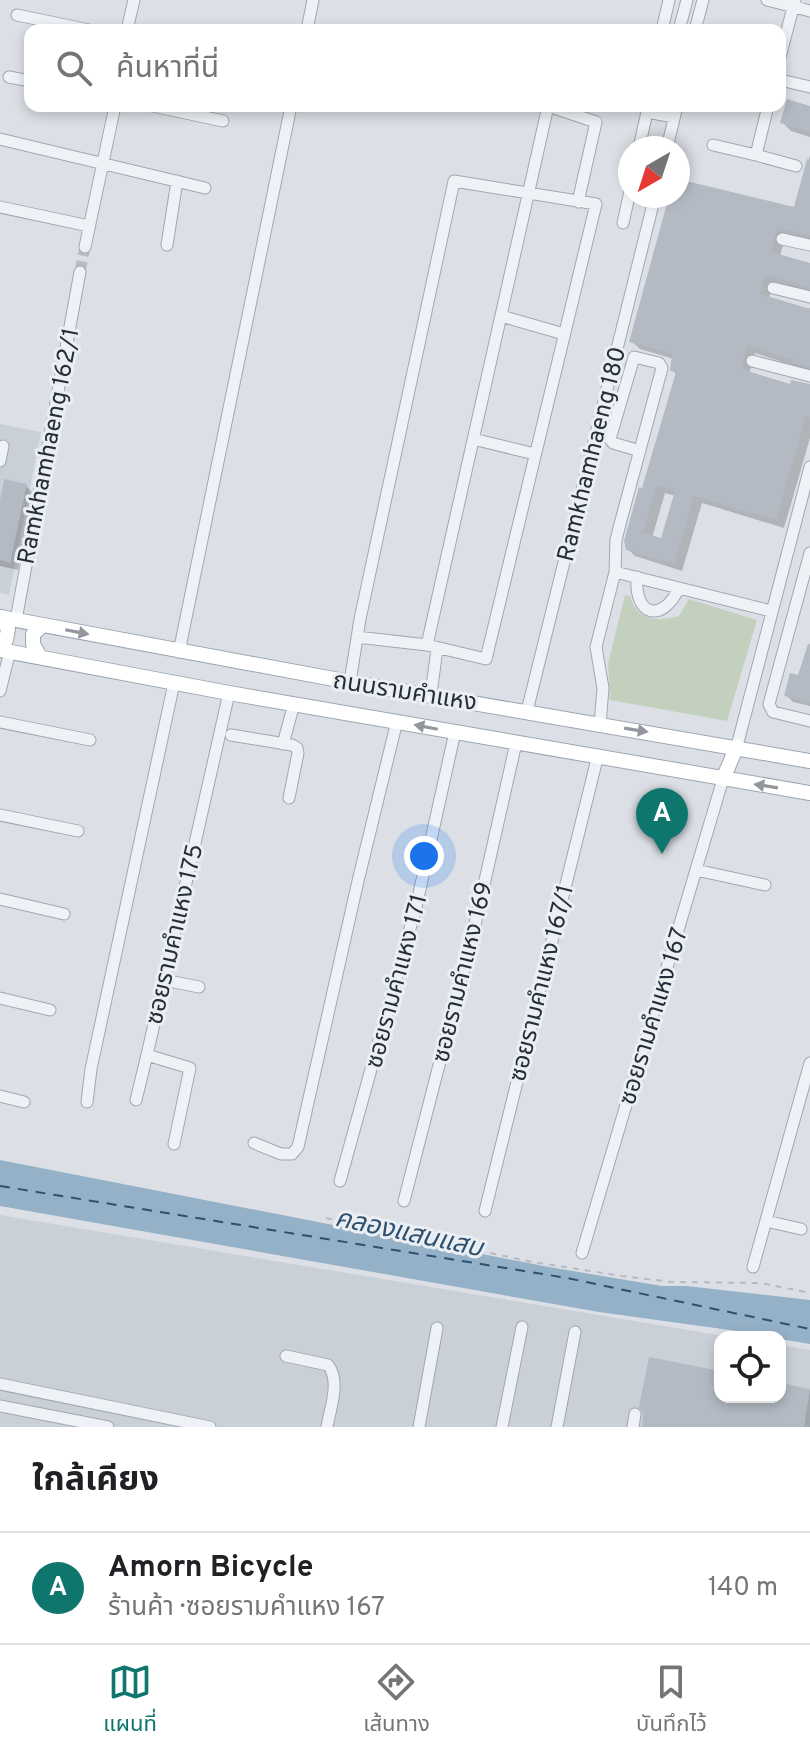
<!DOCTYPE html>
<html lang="th">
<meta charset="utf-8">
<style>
:root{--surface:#fff;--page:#f6f6f6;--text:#202124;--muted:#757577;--line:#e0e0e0;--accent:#0f766e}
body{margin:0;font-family:Overpass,"Noto Sans Thai",sans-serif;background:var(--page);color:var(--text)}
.controls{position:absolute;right:24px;bottom:24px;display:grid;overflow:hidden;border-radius:16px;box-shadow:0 4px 12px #0003}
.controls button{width:72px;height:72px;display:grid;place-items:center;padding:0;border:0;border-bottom:2px solid var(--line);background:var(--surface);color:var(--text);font:40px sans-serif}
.compass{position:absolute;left:618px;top:136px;width:72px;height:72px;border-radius:50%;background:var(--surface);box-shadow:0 4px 12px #0003;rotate:219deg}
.you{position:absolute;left:424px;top:856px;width:28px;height:28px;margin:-20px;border:6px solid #fff;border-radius:50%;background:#1a73e8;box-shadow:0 0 0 12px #1a73e833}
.badge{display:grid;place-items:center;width:52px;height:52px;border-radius:50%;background:var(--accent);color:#fff;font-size:26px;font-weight:700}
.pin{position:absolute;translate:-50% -66px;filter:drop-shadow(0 2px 4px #0008)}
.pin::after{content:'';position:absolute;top:42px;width:28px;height:24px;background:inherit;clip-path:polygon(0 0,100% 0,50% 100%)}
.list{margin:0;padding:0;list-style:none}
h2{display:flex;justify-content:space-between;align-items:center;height:104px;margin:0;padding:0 32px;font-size:34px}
h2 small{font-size:26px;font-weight:400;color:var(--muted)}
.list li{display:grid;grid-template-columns:52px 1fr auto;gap:24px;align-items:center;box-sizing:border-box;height:112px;padding:0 32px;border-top:2px solid var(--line)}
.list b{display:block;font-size:30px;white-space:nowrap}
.list p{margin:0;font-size:26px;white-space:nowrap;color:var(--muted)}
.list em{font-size:26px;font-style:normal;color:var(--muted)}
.icon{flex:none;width:44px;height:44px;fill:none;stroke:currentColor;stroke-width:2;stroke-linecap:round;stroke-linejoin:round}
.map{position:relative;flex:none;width:810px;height:1427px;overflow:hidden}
.search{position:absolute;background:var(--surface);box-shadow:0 4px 12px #0003;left:24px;right:24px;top:24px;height:88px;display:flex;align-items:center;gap:20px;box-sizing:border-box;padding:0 28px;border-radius:16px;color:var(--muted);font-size:30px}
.sheet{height:216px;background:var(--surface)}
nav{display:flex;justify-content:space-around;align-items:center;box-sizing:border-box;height:112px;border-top:2px solid var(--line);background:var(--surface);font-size:22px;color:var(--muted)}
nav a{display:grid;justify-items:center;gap:4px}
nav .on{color:var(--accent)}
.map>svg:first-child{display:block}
</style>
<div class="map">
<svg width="810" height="1427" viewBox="0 0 810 1427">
<rect width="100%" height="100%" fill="#dce0e6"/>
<path fill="#cad0d8" d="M0,424l41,8 -32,163 -9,-2z
M0,1215l730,122h-10v60h60v-52l30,5v77h-810z"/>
<path fill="#c3d0bd" d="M625,595l5,1c7,25 28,26 49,20l10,-17 68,21 -30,101 -117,-21 -2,-36z"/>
<path fill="#95b1c7" d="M0,1160l549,107 113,19h25l123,14v44l-30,-5v-2l-181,-25 -599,-106z"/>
<path fill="#0003" fill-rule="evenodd" d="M810,108v29l-19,-6 -8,-8z
M810,155v86l-24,-6 -6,21 30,9v28l-37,-11 -4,17 39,11 2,-3v64l-55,-18 -6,21 43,13 18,-1v52l-26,90 -82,-25 -20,68 -47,-15 -9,-9 51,-172 -5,-5 2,-11 -34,-10 -9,-8 40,-145h7v-15l118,29zM665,493l11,3 -14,45 -10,-3z
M26,486l8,8 -16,76 -18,-4v-56z
M810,644v62l-17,-4 -6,-6 13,-19z
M720,1373v24h60v-12l30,6v36h-167z"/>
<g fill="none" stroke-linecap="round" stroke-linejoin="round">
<path stroke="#2f5170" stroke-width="2" stroke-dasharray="10 8" stroke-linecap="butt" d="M0,1186l567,92 243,51"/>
</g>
<path fill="#b3bac3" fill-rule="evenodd" d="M787,99l23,7v26l-30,-9z
M807,159l3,1v76l-32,-8 -7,24 39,11v25l-45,-13 -5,19 50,15v58l-17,-4 1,-3 -47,-14 -6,23 49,15 1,-4 19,4v33l-4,-1 -30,104 -82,-24 -20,68 -48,-14 -2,-9 15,-54 3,1 34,-116 -6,-1 2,-17 -43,-12 40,-146h9v-17l116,28zM657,485l18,6 -14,47 -18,-5z
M4,479l23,5 -17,79 -10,-3v-60z
M808,644h2v59l-26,-7 6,-23 8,2z
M649,1357l71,14v26h60v-14l30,6 -6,38h-162l1,-13 -4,-7z"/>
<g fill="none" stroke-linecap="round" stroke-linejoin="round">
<path stroke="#b7bdc4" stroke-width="11" stroke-dasharray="11 5.5" stroke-linecap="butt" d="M80,272l5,-25"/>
<g stroke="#a1a7b0" stroke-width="13">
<path id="minor" d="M767,0l43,11
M17,15l72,15
M127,30l7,-30
M307,30l6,-30
M662,30l7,-30
M679,30l8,-30
M695,30l8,-30
M780,57l15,-57
M9,77l21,4
M780,80l30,7
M153,106l70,15
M0,139l205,49
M713,145l43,10 12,-49
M639,148l8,-36 27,5
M667,148l10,-42
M756,155l40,11
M0,207l89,19
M623,223l7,-32
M782,239l28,6
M167,245l10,-64
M85,247l30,-141
M773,288l37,9
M501,316l63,18
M752,361l58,15
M473,439l62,15
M0,461l3,-15
M810,553l-41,151 4,8 37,9
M615,572l156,39
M637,577c-3,39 25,47 42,11
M16,620l64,-348
M357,637l70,8 121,-539 48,16 -18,80
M179,652l112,-546
M350,682l10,-63 94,-438 142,23 -110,455 -59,-14
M0,691l10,-40
M431,694l6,-45
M527,711l128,-515
M0,722l90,18
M600,725l3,-37 -7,-41 19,-75 1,-32 4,-16 42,-156 -3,-5 -25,-6 -24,82 3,4 27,8
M231,735l61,10 5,3 1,5 -9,45
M283,744l11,-40
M737,746l73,-279
M0,815l78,16
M696,870l69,15
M0,899l64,15
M164,980l35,7
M0,998l50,12
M0,1096l24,6
M136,1100l11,-45
M87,1102l4,-33 83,-386
M254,1143l27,11h11l6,-7 60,-266 39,-160
M174,1144l16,-76 -43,-13 82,-362
M340,1181l76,-274 39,-175
M404,1201l70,-272 42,-186
M485,1211l113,-456
M766,1221l35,8
M582,1253l141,-474
M753,1267l57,-204
M286,1356l42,9c13,17 2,43 -1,62
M0,1384l210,43
M0,1406l108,21
M419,1427l18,-99
M502,1427l20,-100
M557,1427l18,-95
M633,1427l2,-13"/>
</g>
<g stroke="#9ba6b2" stroke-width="16">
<path id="major" d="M0,617l350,65 460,79
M0,645l6,-5 2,-11 -6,-12
M0,650l229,43 581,100
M40,657l-7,-13v-10l10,-9
M723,779l14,-33"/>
</g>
<path stroke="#b6bbc1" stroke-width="2" stroke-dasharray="6 6" stroke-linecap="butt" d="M326,1218l207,44 89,14 50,6 89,1 49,10"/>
<use href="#minor" stroke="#eef1f5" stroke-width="11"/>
<use href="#major" stroke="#fff" stroke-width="14"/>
</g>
<defs><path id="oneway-solid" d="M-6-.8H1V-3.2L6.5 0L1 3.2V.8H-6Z" transform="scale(2)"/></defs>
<g fill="#92979e">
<use href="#oneway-solid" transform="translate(77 632) rotate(11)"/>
<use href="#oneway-solid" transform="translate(426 727) rotate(-169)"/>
<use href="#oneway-solid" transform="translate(636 730) rotate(9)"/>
<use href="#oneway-solid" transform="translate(766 786) rotate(-171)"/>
</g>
<g text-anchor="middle" stroke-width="6" stroke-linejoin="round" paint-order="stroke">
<g font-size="24" fill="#252f3c" stroke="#ebeff4">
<text transform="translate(48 446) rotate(-79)" y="8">Ramkhamhaeng 162/1</text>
<text transform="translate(591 454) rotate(-76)" y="8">Ramkhamhaeng 180</text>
<text transform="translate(405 691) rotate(9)" y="8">ถนนรามคำแหง</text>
<text transform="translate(174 934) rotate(-77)" y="8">ซอยรามคำแหง 175</text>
<text transform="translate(462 972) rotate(-76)" y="8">ซอยรามคำแหง 169</text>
<text transform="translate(396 981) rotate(-75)" y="8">ซอยรามคำแหง 171</text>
<text transform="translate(541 983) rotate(-76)" y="8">ซอยรามคำแหง 167/1</text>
<text transform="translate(653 1016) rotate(-73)" y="8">ซอยรามคำแหง 167</text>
</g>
<g font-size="26" font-style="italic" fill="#2f5170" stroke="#ebeff4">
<text transform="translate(409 1232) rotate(12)" y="9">คลองแสนแสบ</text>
</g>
</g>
</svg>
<div class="controls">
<button><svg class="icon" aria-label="locate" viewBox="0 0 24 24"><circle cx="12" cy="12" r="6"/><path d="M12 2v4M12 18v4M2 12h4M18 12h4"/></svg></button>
</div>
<svg class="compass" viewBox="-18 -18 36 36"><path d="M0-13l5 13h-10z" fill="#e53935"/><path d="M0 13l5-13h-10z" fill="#757577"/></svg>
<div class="you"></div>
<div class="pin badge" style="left:662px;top:854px">A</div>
<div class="search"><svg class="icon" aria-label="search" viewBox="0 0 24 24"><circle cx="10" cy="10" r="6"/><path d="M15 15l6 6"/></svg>ค้นหาที่นี่</div>
</div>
<section class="sheet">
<h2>ใกล้เคียง<small></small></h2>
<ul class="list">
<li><span class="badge">A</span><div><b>Amorn Bicycle</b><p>ร้านค้า · ซอยรามคำแหง 167</p></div><em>140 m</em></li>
</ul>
</section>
<nav>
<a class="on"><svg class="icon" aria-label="map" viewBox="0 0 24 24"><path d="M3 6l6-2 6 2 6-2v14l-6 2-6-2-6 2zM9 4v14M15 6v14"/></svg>แผนที่</a>
<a><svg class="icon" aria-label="directions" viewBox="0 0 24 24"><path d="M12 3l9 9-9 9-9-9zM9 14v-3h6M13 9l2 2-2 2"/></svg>เส้นทาง</a>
<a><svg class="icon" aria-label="saved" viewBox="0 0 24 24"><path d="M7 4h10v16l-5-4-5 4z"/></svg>บันทึกไว้</a>
</nav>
